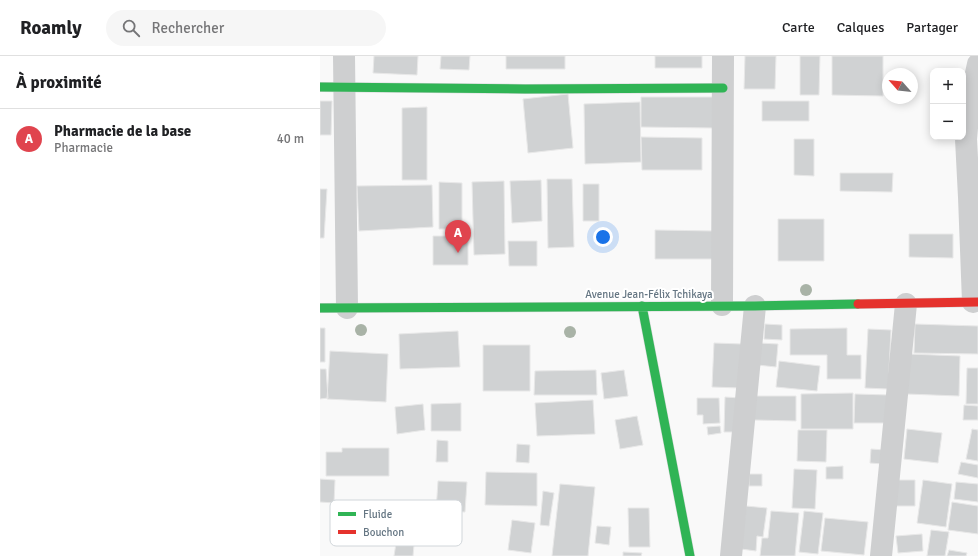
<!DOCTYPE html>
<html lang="fr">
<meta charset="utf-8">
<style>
:root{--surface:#fff;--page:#f6f6f6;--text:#202124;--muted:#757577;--line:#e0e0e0;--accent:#565c61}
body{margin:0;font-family:Signika,sans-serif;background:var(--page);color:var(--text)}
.controls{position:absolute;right:12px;top:12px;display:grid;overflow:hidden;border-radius:8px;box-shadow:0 2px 10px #0003}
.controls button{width:36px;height:36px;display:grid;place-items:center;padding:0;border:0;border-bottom:1px solid var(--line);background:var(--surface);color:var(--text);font:20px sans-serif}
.compass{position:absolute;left:562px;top:12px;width:36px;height:36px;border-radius:50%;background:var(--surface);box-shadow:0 2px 10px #0003;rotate:297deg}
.you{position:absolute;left:283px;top:181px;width:14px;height:14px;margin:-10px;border:3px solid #fff;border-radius:50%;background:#1a73e8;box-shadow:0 0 0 6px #1a73e833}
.badge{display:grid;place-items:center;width:26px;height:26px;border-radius:50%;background:var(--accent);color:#fff;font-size:13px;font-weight:700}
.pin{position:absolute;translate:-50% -33px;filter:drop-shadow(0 1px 2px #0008)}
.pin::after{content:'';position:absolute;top:21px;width:14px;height:12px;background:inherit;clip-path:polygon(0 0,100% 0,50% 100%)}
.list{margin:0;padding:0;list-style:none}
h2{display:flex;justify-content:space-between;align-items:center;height:52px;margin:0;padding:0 16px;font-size:17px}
h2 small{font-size:13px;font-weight:400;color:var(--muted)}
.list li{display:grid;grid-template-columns:26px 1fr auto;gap:12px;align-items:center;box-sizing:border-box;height:60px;padding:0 16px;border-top:1px solid var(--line)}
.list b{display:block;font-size:15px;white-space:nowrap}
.list p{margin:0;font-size:13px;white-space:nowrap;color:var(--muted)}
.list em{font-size:13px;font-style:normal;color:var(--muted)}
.icon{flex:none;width:22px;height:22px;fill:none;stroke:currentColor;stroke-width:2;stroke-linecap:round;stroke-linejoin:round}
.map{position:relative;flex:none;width:658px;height:500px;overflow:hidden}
header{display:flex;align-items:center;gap:24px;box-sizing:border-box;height:56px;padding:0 20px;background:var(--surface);border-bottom:1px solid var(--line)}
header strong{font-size:19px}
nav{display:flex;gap:22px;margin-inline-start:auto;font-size:14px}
.search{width:280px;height:36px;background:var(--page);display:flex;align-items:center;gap:10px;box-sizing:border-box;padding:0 14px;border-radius:22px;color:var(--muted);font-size:15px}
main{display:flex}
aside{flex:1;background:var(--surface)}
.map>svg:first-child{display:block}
</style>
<header>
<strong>Roamly</strong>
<div class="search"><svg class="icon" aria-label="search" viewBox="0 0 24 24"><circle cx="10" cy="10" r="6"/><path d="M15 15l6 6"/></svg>Rechercher</div>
<nav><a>Carte</a><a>Calques</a><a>Partager</a></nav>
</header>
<main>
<aside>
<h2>À proximité<small></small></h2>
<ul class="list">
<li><span class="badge" style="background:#e0444e">A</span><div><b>Pharmacie de la base</b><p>Pharmacie</p></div><em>40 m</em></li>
</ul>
</aside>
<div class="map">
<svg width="658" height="500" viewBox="0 0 658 500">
<rect width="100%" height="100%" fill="#f9f9f9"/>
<path fill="#d0d2d3" stroke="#e8e8e8" d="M54,0h44l-1,19 -44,-2z
M121,0h29l-1,14 -29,-1z
M186,0h59v13h-59z
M335,0h47v12h-47z
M425,0h31l-1,33h-31z
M480,0h20l-1,39h-19z
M512,0h51v40l-51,-1z
M248,38l5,54 -45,5 -5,-54z
M321,41h73v31l-73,-1z
M0,45h12l-1,34h-11z
M442,45h47v20h-47z
M320,46l1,60 -56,2 -1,-60z
M107,51v73h-25v-72z
M321,81l61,1v32h-60z
M474,83h20v37l-20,-1z
M520,117h53l-1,19 -52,-1z
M227,123h25l2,68 -26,1z
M221,124l1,41 -30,2 -2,-42z
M184,125l1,73 -31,1 -2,-73z
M119,126l23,1v46h-23z
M263,128h16v37h-16z
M112,129l1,42 -74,4 -2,-45z
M0,133h7l-3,49h-4z
M458,163h46v42h-46z
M335,174l59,1v28h-59z
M589,178h44v24l-44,-1z
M113,180h35v29h-35z
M188,185h29v25h-28z
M445,268l17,1v15l-18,-1z
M595,268l63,2v28l-64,-1z
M0,272h5v34h-5z
M527,272v27h14v24h-34v-24h-37v-26z
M548,273l23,1 -3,59 -23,-1z
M138,275l2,36 -60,2 -1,-35z
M394,287l28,1 -2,44 -28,-1z
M439,287l19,1 -2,23 -19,-2z
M163,289h47v46h-47z
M10,295l58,3 -2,48 -59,-3z
M588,298l52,2 -1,40 -52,-2z
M459,305l41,5 -3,25 -41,-4z
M647,312h11v36h-12z
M0,313h6l2,29 -8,1z
M276,314l1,25h-63l1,-24z
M304,314l4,26 -24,3 -3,-26z
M533,337v36h-52v-35z
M535,338l34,1 -1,28h-34z
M434,340h42v25l-42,-1z
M405,341l15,1 -1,34h-15z
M377,342h22l1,25 -17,1v-9h-6z
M273,344l2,34 -58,2 -2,-33z
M141,347v28h-30v-27z
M103,348l2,26 -28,4 -2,-27z
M644,349l14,1v14h-15z
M317,360l6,29 -23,4 -5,-29z
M400,370l1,7 -13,2 -1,-8z
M587,373l35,4 -4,30 -34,-4z
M652,373l6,1v31l-12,-2z
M478,374h29l-1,32 -29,-1z
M117,384l11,1v21h-12z
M197,388l13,1 -1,18 -13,-1z
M22,392h47v28h-63v-24h16z
M551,393l14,1 -2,14 -13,-1z
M641,406l17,3v13l-20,-4z
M523,410v13h-17v-12z
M474,413l23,1 -2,39 -23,-1z
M166,416l51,1v33l-52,-1z
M429,418h13v12h-13z
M0,423l15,1 -1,23 -14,-1z
M573,424h22v26h-23z
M603,424l29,4 -6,43 -29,-4z
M118,425l29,1 -2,30 -29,-1z
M636,426l22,2v18l-24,-3z
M240,428l35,3 -7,69h-36z
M223,435l11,2 -5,33 -9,-1z
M632,446l26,4v28l-30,-4z
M426,450l21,2 -4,29 -6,-1 -1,15 -15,-2z
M308,452h21l1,39h-21z
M451,455l28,2 -4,43h-35l2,-18h6z
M484,455l19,2 -5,41 -19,-2z
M505,462l43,4 -4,33 -43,-4z
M192,464l23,3 -4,30 -23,-3z
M277,470l14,1 -2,18 -14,-2z
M611,474l18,2 -4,24h-18z
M602,478l1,17 -25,2 -2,-17z
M76,487l18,2 -1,11h-19z
M629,494l18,3 -1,3h-19z
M303,496l19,1 -1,3h-18z"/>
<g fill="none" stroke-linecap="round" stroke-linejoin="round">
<g stroke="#d5d6d7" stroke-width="10">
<path id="fast" d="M0,31l205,2 198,-1
M322,250l48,250
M0,252l435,-2 103,-2"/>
</g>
<g stroke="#d5d6d7" stroke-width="10">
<path id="jam" d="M538,248l120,-2"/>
</g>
<path stroke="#cecfd0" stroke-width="22" d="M24,0l3,252
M653,246l-4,-105 -3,-58 3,-34 9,-41
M402,249l1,-249
M411,500l24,-250
M561,500l25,-252"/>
<use href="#fast" stroke="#30b455" stroke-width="9"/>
<use href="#jam" stroke="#e5322d" stroke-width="9"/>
</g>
<g fill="#a9b3a7">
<circle cx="486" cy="234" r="6"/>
<circle cx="41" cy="274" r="6"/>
<circle cx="250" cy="276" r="6"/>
</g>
<g text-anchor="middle" stroke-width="4" stroke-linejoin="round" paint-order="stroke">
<g font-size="11" fill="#657683" stroke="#fff">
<text x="329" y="242">Avenue Jean-Félix Tchikaya</text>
</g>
</g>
<rect x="10" y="444" width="132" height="46" rx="6" fill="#fff" stroke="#d1d6da" stroke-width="1"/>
<rect x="18" y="456" width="18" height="4" fill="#30b455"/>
<rect x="18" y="474" width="18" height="4" fill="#e5322d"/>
<g font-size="11" fill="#657683">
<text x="43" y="462">Fluide</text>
<text x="43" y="480">Bouchon</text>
</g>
</svg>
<div class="controls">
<button>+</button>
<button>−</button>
</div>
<svg class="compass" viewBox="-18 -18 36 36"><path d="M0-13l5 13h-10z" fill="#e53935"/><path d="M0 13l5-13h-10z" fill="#757577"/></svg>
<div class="you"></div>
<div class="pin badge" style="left:138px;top:197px;background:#e0444e">A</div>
</div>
</main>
